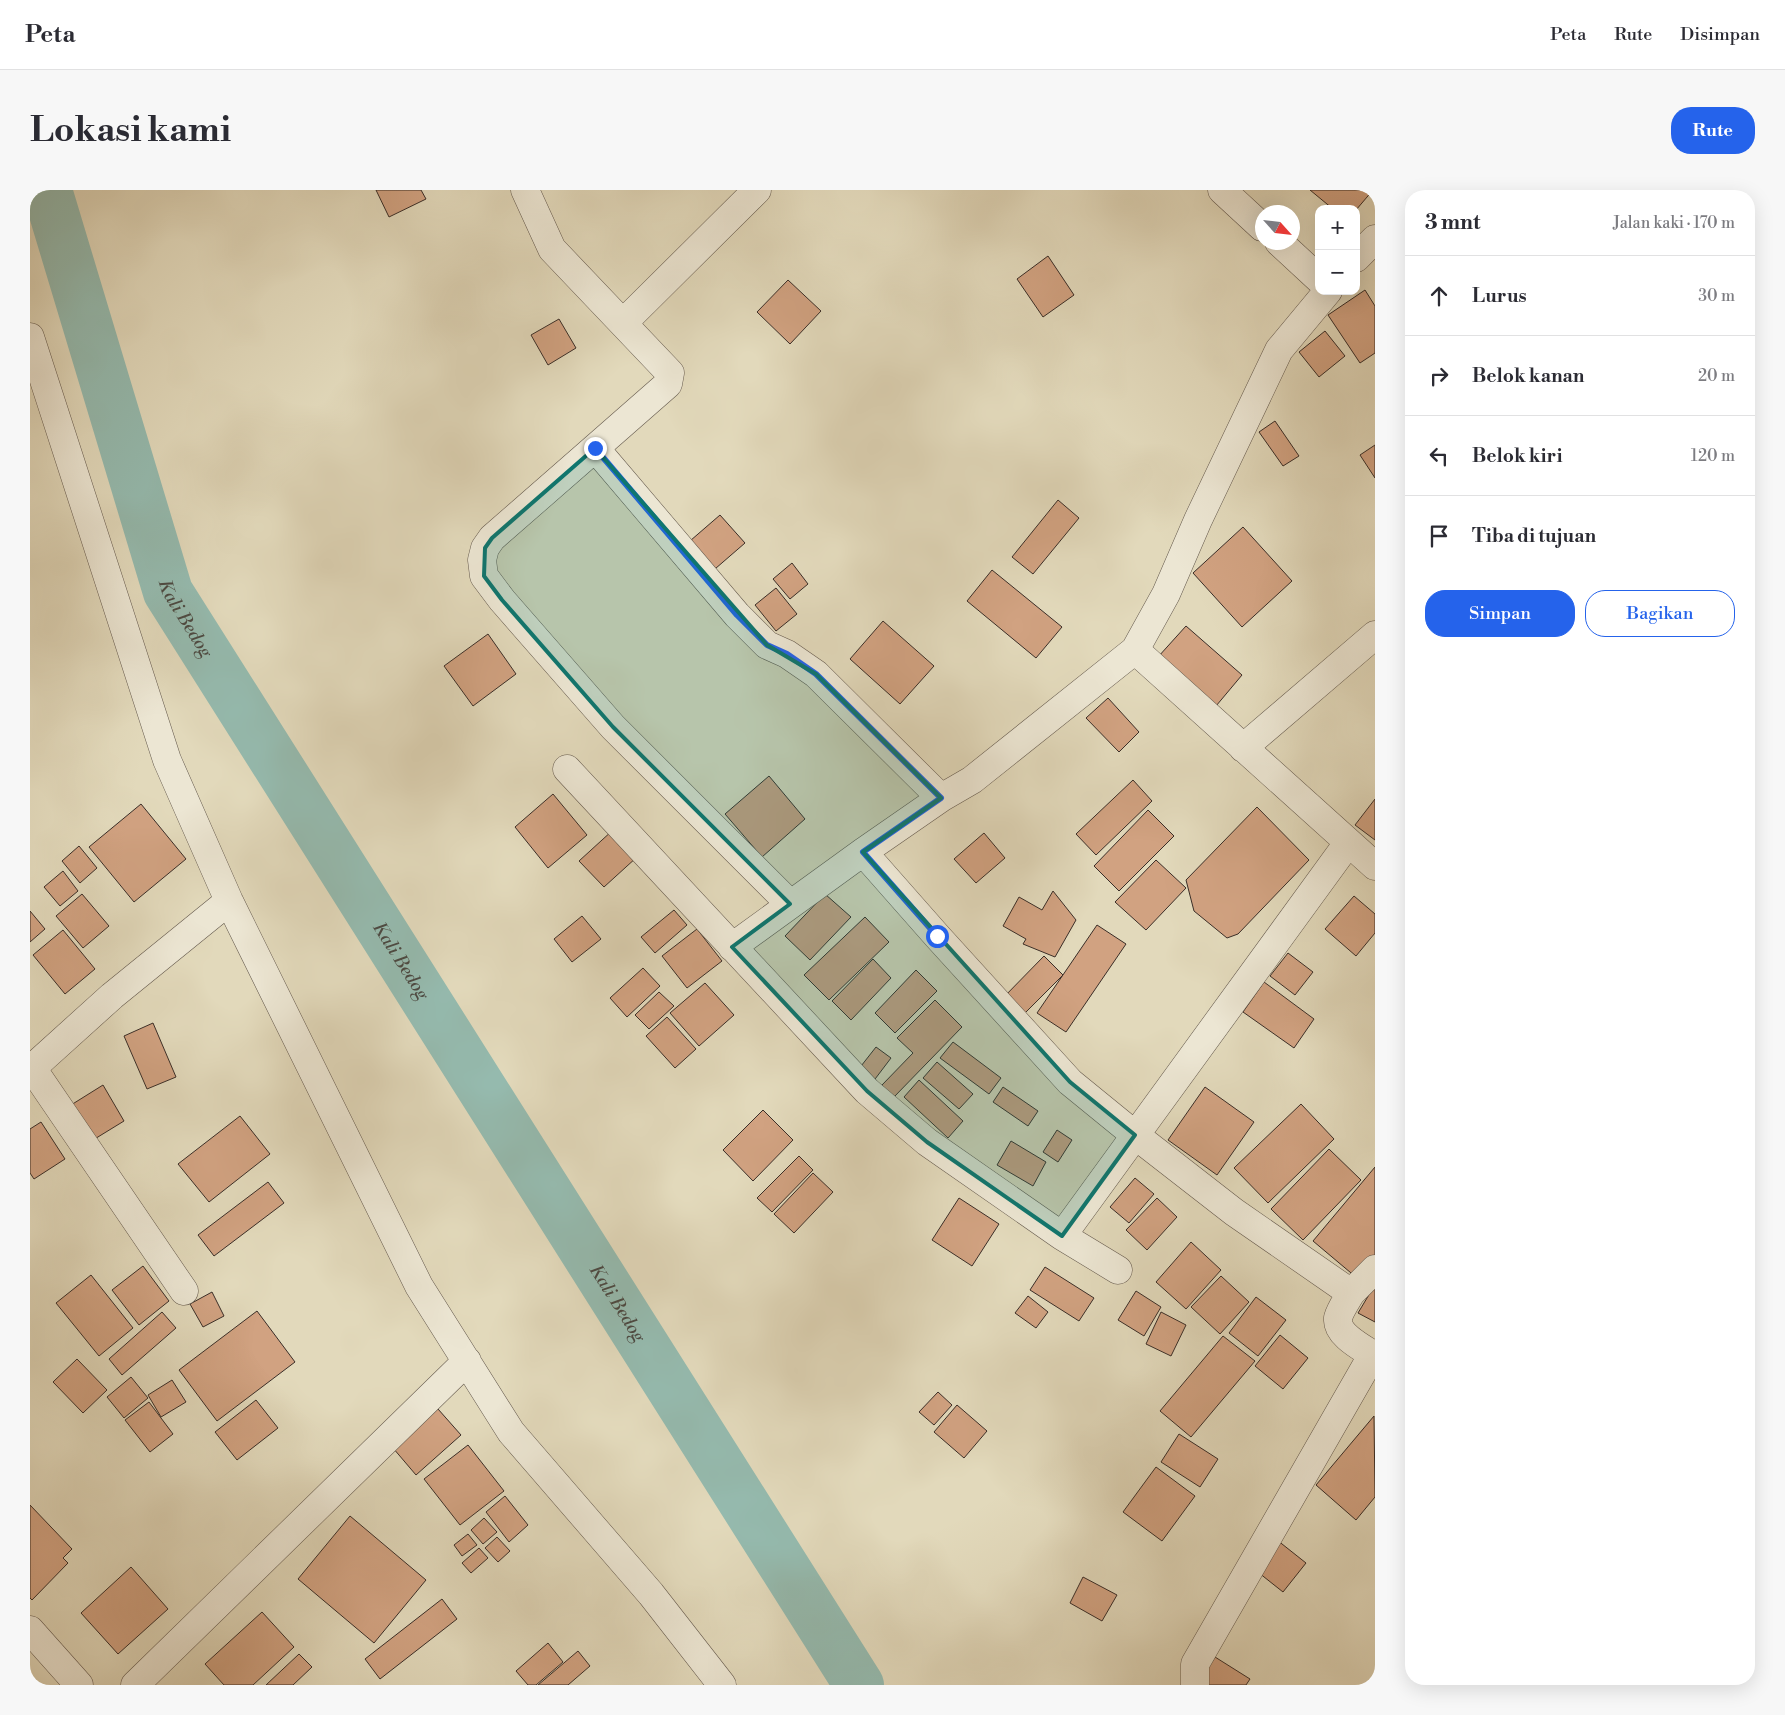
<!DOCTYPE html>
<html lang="id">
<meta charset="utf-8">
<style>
:root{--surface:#fff;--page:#f7f7f7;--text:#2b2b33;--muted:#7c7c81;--line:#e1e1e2;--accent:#2563eb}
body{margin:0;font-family:"Libre Bodoni",serif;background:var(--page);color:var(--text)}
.controls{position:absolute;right:15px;top:15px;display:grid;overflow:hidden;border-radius:10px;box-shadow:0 5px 20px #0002}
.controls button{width:45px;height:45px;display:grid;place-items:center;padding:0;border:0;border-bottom:1px solid var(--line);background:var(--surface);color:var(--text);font:25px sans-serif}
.compass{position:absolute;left:1225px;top:15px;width:45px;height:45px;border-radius:50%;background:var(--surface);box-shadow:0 5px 20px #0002;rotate:117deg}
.stop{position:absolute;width:15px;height:15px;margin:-11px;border:4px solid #2563eb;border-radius:50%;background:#fff}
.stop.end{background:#2563eb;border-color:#fff;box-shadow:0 1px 5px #0008}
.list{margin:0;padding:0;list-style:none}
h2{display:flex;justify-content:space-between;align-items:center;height:65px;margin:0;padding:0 20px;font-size:21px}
h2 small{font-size:16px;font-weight:400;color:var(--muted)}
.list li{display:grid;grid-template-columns:32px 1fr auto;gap:15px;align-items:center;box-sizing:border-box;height:80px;padding:0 20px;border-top:1px solid var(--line)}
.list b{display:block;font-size:19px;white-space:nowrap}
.list em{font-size:16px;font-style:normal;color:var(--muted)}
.actions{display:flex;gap:10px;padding:15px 20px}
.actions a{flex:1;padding:11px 0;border:1px solid var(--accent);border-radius:20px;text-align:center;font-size:18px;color:var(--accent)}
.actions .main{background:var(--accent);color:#fff}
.icon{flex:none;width:28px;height:28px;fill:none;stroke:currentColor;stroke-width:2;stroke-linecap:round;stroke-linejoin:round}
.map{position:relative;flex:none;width:1345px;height:1495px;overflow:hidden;border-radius:20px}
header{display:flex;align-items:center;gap:30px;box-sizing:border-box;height:70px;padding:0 25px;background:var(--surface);border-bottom:1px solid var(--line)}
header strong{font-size:24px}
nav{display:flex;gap:28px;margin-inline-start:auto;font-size:18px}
.intro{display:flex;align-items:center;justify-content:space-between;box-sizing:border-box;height:120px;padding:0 30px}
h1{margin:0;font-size:35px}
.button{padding:12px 22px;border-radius:20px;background:var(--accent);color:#fff;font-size:18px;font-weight:700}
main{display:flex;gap:30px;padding:0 30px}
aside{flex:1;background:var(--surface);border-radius:20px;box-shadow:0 5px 20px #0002}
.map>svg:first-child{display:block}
</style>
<header>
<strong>Peta</strong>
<nav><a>Peta</a><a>Rute</a><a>Disimpan</a></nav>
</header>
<div class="intro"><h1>Lokasi kami</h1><a class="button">Rute</a></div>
<main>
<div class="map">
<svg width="1345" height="1495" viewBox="0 0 1345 1495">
<rect width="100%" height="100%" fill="#e2d9bb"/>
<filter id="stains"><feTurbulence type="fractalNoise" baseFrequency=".004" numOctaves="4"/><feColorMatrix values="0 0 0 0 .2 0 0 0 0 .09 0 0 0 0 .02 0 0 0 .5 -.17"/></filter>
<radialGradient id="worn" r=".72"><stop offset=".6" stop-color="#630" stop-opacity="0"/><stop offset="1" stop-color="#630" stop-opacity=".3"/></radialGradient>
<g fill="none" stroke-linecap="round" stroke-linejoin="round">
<path stroke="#95baae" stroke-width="50" id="s1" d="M17,0l121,402 691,1093"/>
</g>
<path fill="#d1a281" stroke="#3a2e28" d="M346,0h45l5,9 -37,18z
M1280,0h63l-17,20v-1h-23z
M1018,66l26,39 -31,22 -26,-38z
M758,90l33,31 -31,33 -33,-32z
M1335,100l10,16v47l-15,10 -32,-48z
M529,129l17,29 -28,17 -17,-30z
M1295,141l20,25 -26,21 -20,-25z
M1245,231l24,35 -16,10 -24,-34z
M1345,255v33l-15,-23z
M1028,310l21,18 -46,56 -21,-17z
M690,325l25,28 -37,32 -25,-28z
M1213,337l49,54 -50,46 -49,-54z
M762,373l16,21 -18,15 -17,-20z
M962,380l70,57 -26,31 -69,-57z
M746,398l21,26 -21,17 -21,-26z
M853,431l51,45 -34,38 -50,-45z
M1156,436l56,49 -26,31 -58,-49z
M458,444l28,40 -43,32 -29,-40z
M1078,508l31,34 -20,20 -33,-34z
M739,586l36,43 -43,38 -37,-43z
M1103,590l19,21 -56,54 -20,-21z
M523,604l34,41 -39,33 -33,-41z
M1345,609v41l-20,-15z
M111,614l45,55 -52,43 -45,-55z
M1227,617l52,53 -71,74 -11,4 -33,-27 -8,-31z
M1118,620l26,26 -55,55 -25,-25z
M583,640l24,27 -33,30 -25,-26z
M954,643l21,25 -29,25 -22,-24z
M49,656l18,22 -17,15 -18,-22z
M1126,670l30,28 -40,42 -31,-28z
M33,681l15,20 -18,15 -16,-19z
M1023,701l23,29 -21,37 -32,-13 3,-5 -23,-13 16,-29 23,13z
M52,704l27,32 -26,22 -27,-32z
M795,704l26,23 -41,43 -25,-24z
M1324,706l21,18v19l-19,23 -31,-27z
M644,720l13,15 -32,28 -14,-16z
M0,721l15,18 -15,13z
M552,726l19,23 -29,23 -18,-23z
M835,727l24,25 -60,58 -25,-25z
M1067,735l29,19 -60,88 -29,-19z
M667,739l25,32 -35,27 -25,-32z
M33,740l32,39 -30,25 -32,-39z
M1258,763l25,19 -18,23 -25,-19z
M1014,766l19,19 -44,44 -18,-19z
M843,769l18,19 -40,42 -19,-19z
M613,778l17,18 -33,31 -17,-19z
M886,780l21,21 -42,42 -20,-20z
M1234,792l50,37 -20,29 -51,-36z
M675,793l29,32 -35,31 -29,-33z
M629,802l15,14 -25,23 -14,-14z
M905,810l27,27 -68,70 -12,-12 31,-32 -16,-15z
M637,827l29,32 -21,19 -29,-32z
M123,833l23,54 -29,12 -23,-53z
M923,852l48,36 -12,16 -49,-36z
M846,857l15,11 -22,29 -15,-12z
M907,872l36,32 -14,15 -36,-31z
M889,890l44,41 -15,17 -44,-41z
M73,895l21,36 -31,19 -22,-35z
M973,897l35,24 -10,15 -35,-24z
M1175,897l49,35 -37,53 -49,-35z
M1271,914l33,35 -66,64 -34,-35z
M733,920l30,30 -40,41 -30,-31z
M210,926l30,38 -61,48 -31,-38z
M11,932l24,37 -31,20 -4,-6v-44z
M1027,940l15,10 -14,22 -15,-10z
M981,951l35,21 -13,24 -36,-21z
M1299,959l32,31 -58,60 -32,-31z
M769,966l14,14 -41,42 -15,-14z
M1345,977v90l-18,21 -44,-37z
M783,983l20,19 -39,41 -20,-19z
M1105,988l19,16 -25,29 -19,-16z
M238,992l16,21 -70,53 -16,-21z
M929,1008l40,26 -27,42 -40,-26z
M1127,1008l20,19 -30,33 -21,-20z
M1161,1052l30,28 -35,39 -30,-27z
M113,1076l26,35 -30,24 -27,-35z
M1015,1077l49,31 -15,23 -49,-31z
M61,1085l42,53 -34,28 -43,-53z
M1191,1086l28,26 -29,32 -29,-27z
M1343,1098l2,1v33l-17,-9z
M1106,1101l25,16 -17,29 -26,-16z
M182,1102l12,24 -21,11 -13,-23z
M998,1106l20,16 -12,16 -21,-15z
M1226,1107l30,23 -28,36 -29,-23z
M227,1121l38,51 -78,59 -38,-51z
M132,1122l14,16 -54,47 -13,-16z
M1131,1122l25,13 -15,31 -25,-12z
M1250,1145l28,23 -25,31 -28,-23z
M1193,1146l32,25 -64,76 -31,-26z
M47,1169l30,31 -24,23 -30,-31z
M101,1187l17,21 -24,20 -17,-21z
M142,1190l14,22 -25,15 -13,-22z
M908,1202l14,13 -18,20 -15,-13z
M226,1210l22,28 -41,32 -22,-28z
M119,1212l24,32 -23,18 -25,-32z
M927,1215l30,26 -23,27 -30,-26z
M408,1219l23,26 -45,40 -23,-27z
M1344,1226l1,81 -19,23 -40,-35z
M1149,1244l39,25 -18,28 -39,-25z
M438,1255l36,46 -44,34 -36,-46z
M1126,1277l39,29 -33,45 -39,-29z
M475,1306l23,29 -19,17 -23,-30z
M0,1315l42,44 -9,9 5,5 -36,37 -2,-2z
M320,1326l76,64 -52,63 -76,-64z
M454,1328l13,14 -14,12 -12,-14z
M438,1344l9,11 -15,11 -8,-11z
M467,1347l13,14 -12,11 -13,-14z
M1247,1350l29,23 -23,29 -29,-23z
M449,1358l9,10 -17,15 -9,-10z
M101,1377l37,42 -50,45 -37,-41z
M1053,1387l34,18 -15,26 -32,-18z
M412,1409l15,20 -77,60 -15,-20z
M232,1422l32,35 -41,38h-29l-19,-21z
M518,1453l15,19 -27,23h-8l-12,-14z
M548,1461l12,15 -22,19h-30z
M269,1464l13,13 -19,18h-27z
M1185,1467l35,22 -4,6h-49z"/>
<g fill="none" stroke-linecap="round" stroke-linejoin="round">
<g stroke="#64594d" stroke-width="29">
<path id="minor" d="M495,0l27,59 118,124 -2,11 -73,64 142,167 30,30 20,9 29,20 125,124
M1192,0l40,37
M1249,52l40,37
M1326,68l19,-19
M593,133l134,-133
M0,147l137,423 62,141 190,385 92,146 140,162 71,91
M565,258l-103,90 -7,10 -3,12 2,16 18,24 111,127 177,177
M1105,460l240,216
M1213,558l132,-113
M537,579l300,322 60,51 135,94 56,34
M833,662l74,84 133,146 65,53 99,77 117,81 24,-24
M702,757l131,-95 78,-54 31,-18 163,-130 31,-56 32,-74 81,-170 49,-59
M2,878l152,223
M0,880l82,-74 117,-95
M1032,1046l286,-393
M1321,1103c-4,7 -11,17 -13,25 -2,17 25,30 37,38
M0,1440l49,55
M105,1495l332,-324
M1165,1495v-21l178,-310"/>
</g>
<use href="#minor" stroke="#ece6d3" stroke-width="28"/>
</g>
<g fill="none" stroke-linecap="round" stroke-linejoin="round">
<path stroke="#2563eb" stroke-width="6" d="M565,258l142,167 30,30 20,9 29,20 125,124 -78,54 74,84"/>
</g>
<path fill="#0f766e" fill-opacity="0.2" stroke="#0f766e" stroke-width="4" stroke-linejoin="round" d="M565,258l172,197 49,29 125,124 -78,54 207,230 65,53 -73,101 -135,-94 -60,-51 -135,-144 58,-43 -177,-177 -111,-127 -18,-24 1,-28 7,-10z"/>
<g text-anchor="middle" stroke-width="4" stroke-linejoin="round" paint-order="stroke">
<g font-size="18" font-style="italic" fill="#4c4a43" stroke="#ece6d3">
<text dy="6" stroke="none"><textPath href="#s1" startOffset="451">Kali Bedog</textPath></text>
<text dy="6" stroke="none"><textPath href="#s1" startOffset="856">Kali Bedog</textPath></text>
<text dy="6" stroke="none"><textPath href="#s1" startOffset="1261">Kali Bedog</textPath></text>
</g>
</g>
<rect width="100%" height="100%" filter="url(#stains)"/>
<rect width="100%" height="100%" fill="url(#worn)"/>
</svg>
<div class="controls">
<button>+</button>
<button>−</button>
</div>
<svg class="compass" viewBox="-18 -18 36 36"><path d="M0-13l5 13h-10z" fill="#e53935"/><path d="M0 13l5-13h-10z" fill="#7c7c81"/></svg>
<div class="stop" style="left:907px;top:746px"></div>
<div class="stop end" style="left:565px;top:258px"></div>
</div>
<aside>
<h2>3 mnt<small>Jalan kaki · 170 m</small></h2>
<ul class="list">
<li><svg class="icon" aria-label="ahead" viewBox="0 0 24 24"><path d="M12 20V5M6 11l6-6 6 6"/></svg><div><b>Lurus</b></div><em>30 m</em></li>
<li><svg class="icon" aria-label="right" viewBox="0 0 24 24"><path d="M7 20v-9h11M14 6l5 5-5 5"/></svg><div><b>Belok kanan</b></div><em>20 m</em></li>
<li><svg class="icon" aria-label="left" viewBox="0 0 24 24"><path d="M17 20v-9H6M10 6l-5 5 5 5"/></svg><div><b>Belok kiri</b></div><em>120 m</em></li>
<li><svg class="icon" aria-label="arrive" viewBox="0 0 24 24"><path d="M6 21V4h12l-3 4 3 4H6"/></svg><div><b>Tiba di tujuan</b></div></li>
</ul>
<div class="actions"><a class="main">Simpan</a><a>Bagikan</a></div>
</aside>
</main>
